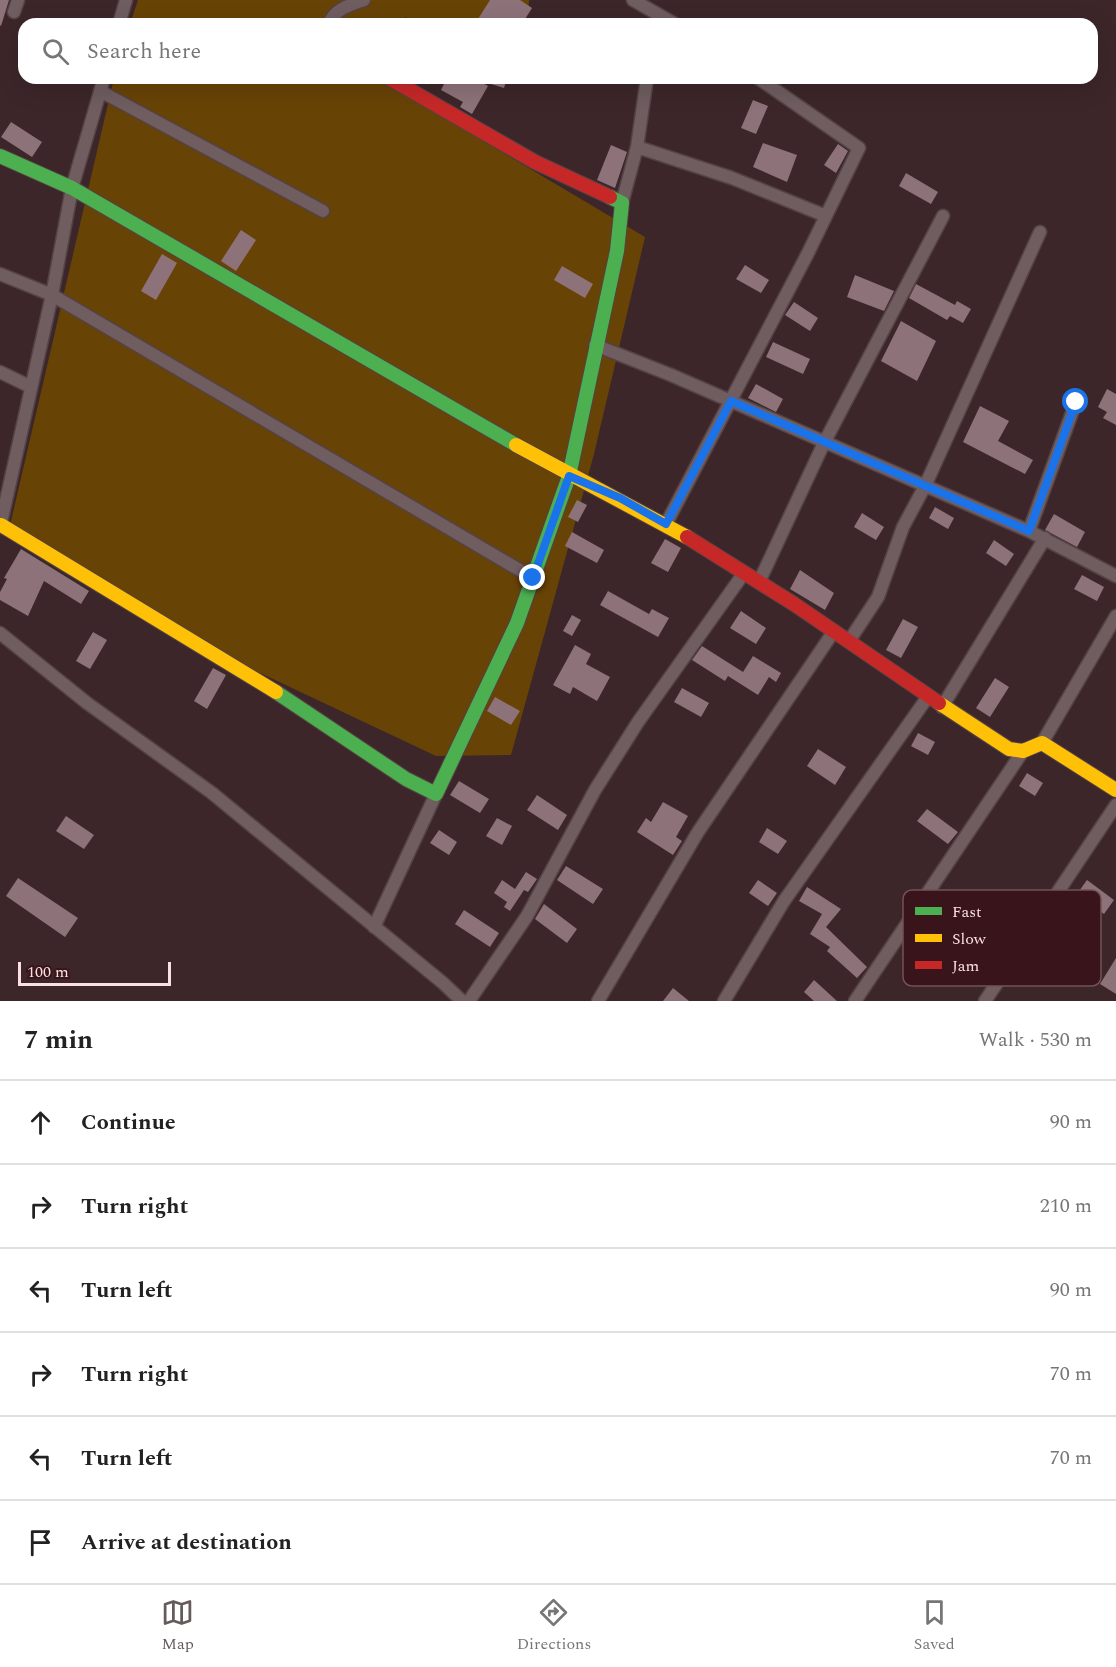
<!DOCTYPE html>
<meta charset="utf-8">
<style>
:root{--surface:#fff;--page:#f6f6f6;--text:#222;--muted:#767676;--line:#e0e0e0;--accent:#665a5b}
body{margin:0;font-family:Spectral,serif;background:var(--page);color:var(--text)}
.scale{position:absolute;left:18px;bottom:15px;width:153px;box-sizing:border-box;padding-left:6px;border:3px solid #fbe0e2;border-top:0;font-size:16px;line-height:21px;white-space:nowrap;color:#fbe0e2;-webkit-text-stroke:4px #39141a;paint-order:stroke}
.stop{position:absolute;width:18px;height:18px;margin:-14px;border:4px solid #1a73e8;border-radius:50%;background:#fff}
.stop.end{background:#1a73e8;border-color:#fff;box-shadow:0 2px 6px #0008}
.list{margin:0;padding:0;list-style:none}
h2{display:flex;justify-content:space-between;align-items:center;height:78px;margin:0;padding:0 24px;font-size:26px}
h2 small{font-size:20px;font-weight:400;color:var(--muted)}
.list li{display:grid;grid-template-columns:39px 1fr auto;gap:18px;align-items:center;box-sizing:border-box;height:84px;padding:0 24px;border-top:2px solid var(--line)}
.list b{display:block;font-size:22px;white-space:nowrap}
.list em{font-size:20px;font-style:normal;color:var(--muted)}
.icon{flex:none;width:33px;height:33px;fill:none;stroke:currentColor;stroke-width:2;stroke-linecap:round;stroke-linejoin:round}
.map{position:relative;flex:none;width:1116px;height:1001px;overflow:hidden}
.search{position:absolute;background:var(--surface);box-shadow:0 6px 24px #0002;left:18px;right:18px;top:18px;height:66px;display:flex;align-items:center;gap:15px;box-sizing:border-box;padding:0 21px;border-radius:18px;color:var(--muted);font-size:22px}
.sheet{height:582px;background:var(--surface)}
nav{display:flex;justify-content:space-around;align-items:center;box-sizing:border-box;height:84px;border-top:2px solid var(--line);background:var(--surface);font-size:16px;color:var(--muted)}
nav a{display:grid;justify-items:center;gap:3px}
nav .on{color:var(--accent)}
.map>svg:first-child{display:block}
</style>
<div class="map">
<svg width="1116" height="1001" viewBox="0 0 1116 1001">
<rect width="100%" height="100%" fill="#3c2629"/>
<path fill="#684306" d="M138,0h391l-1,14c-35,11 -89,18 -123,3l-2,7h-273z
M114,78h271l-1,4 261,155 -51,217 -83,301 -75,1 -250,-118 -178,-104z"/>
<path fill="#8d727a" d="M0,0h9l-8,26 -1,-1z
M490,0h30l12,8 -10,16h-36l-8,-5z
M447,78h27l14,8 -16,28 -12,-7 3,-5 -22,-12z
M479,78h28l-3,10 -26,-8z
M753,100l15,6 -12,28 -15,-6z
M11,122l31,20 -10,15 -31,-20z
M763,143l34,12 -10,27 -34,-15z
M838,144l10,7 -12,22 -12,-8z
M611,145l16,7 -12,36 -18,-8z
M906,173l32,19 -7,12 -32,-18z
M241,230l15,10 -20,31 -15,-10z
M162,254l15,9 -21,37 -15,-9z
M745,265l24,15 -8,13 -25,-14z
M562,266l31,18 -8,14 -31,-18z
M855,275l39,16 -10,20 -37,-14z
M916,284l39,21 2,-4 14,8 -8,14 -13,-7 -3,4 -38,-22z
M794,302l24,16 -8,13 -25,-16z
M901,321l35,20 -19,40 -36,-20z
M773,342l37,17 -7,15 -37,-17z
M756,384l27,15 -7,13 -28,-14z
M1107,389l9,5v31l-13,-7 4,-6 -9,-5z
M980,406l29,15 -11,20 35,19 -8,14 -62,-32z
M577,500l10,5 -9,17 -10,-5z
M935,507l19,11 -6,11 -19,-11z
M862,513l22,14 -8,13 -22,-13z
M1054,514l31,18 -8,15 -32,-17z
M572,532l32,18 -7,13 -32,-17z
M665,539l16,9 -13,24 -17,-9z
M994,540l20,14 -8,12 -20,-13z
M21,549l68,42 -8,13 -37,-23 -16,35 -28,-16v-8l7,-13 -3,-1z
M800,570l34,23 -9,17 -35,-21z
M1082,575l22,12 -7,14 -23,-12z
M608,591l41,23 3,-5 17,9 -11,19 -58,-32z
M741,611l25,17 -10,16 -26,-16z
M572,615l9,5 -9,16 -9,-5z
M903,619l15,8 -17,31 -15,-8z
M93,632l14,8 -17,29 -14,-8z
M575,645l16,9 -5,10 24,13 -13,24 -24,-14 -3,7 -17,-9z
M702,646l41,26 10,-16 28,17 -5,9 -7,-5 -11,18 -30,-19 -3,5 -33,-21z
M213,668l13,7 -19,34 -13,-8z
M995,678l14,9 -19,30 -14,-9z
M682,688l27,15 -8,14 -27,-15z
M495,697l25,14 -9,14 -24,-14z
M918,733l17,9 -7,13 -17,-9z
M818,749l28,18 -11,18 -28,-19z
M1027,773l16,10 -8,13 -16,-10z
M459,781l30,18 -9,14 -30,-18z
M537,795l30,20 -9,15 -31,-20z
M663,802l25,14 -12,21 6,4 -9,14 -36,-23 9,-14 5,4z
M927,809l31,23 -10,12 -31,-23z
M66,816l28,19 -10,14 -28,-18z
M497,818l15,8 -10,19 -16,-9z
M767,828l20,13 -9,13 -19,-12z
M439,830l18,12 -8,13 -19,-12z
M566,866l37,23 -10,15 -36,-24z
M526,872l11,7 -9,13 -4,-2 -14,21 -6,-4 3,-5 -13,-9 8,-13 13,9z
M18,878l60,40 -13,19 -59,-41z
M758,880l19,13 -9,13 -19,-13z
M1087,880l27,20 -10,14 -27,-20z
M807,887l34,22 -15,18 41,40 -10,11 -30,-27 3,-4 -20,-13 12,-20 -23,-13z
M544,904l33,25 -10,14 -32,-24z
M464,910l35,23 -9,14 -35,-23z
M1116,958v36l-16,-10z
M814,980l23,21h-23l-10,-9z
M673,988l16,13h-26z"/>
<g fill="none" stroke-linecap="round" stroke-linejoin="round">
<g stroke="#554244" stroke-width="15">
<path id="street" d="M633,0l42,24
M14,12l4,-12
M119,24l7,-24
M329,24c5,-15 21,-19 35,-24
M100,91l223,120
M637,147l95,31 94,38
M622,203l15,-56 10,-69
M0,274l52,21 481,283
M595,345l76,30 358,156 87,45
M0,372l31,15
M666,524l142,-271 51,-105 -101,-70
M0,527l52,-232 20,-107 32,-110
M1029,531l47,-129
M759,582l65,-139 119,-227
M0,633l87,70 125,90 231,190 19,18
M849,641l29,-44 25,-70 22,-41 115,-254
M942,707l103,-169
M1042,743l74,-127
M374,927l62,-133
M469,1001l58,-85 68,-126 43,-68 106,-149
M598,1001l100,-169 136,-201
M724,1001l60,-100 143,-203
M855,1001l168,-250
M985,1001l131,-196"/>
</g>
<g stroke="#554244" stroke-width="16">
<path id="fast" d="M0,156l72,32 444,257
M276,692l130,87 30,15 81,-171 52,-147 48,-225 5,-48 -12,-6"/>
</g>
<g stroke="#554244" stroke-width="16">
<path id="slow" d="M516,445l171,92
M1,525l275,167
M939,703l70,46 14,2 19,-8 74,47"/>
</g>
<g stroke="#554244" stroke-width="16">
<path id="jam" d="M389,78l146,84 75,35
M687,537l107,67 145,99"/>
</g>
<use href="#street" stroke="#6f5d60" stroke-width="12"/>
<use href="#fast" stroke="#4caf50" stroke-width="14"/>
<use href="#slow" stroke="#ffc107" stroke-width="14"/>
<use href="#jam" stroke="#c62828" stroke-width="14"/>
</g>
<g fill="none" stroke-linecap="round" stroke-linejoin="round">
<path stroke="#1a73e8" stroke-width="8" d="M533,578l36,-102 51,22 46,26 65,-123 298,130 47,-129"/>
</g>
<rect x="903" y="890" width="198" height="96" rx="9" fill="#39141a" stroke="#735156" stroke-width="1.5"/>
<rect x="915" y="907" width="27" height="8" fill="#4caf50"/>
<rect x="915" y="934" width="27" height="8" fill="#ffc107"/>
<rect x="915" y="961" width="27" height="8" fill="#c62828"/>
<g font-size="16" fill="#fbe0e2">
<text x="952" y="917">Fast</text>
<text x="952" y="944">Slow</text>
<text x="952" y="971">Jam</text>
</g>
</svg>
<div class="scale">100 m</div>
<div class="stop" style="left:1076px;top:402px"></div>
<div class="stop end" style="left:533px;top:578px"></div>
<div class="search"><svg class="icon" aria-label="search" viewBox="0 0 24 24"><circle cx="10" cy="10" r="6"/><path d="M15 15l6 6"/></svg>Search here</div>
</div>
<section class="sheet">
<h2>7 min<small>Walk · 530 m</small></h2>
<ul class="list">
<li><svg class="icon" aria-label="ahead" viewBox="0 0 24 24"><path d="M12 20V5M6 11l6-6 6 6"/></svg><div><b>Continue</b></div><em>90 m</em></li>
<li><svg class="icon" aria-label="right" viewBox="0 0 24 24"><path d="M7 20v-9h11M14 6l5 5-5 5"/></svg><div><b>Turn right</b></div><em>210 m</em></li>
<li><svg class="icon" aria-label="left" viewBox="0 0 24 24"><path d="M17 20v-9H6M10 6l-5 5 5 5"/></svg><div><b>Turn left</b></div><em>90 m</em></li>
<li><svg class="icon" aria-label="right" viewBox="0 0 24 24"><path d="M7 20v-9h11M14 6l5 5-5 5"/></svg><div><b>Turn right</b></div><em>70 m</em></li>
<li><svg class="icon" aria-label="left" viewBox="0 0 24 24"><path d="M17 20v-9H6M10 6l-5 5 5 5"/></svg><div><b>Turn left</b></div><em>70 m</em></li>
<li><svg class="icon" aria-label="arrive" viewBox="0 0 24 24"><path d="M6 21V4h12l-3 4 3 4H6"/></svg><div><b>Arrive at destination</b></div></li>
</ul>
</section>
<nav>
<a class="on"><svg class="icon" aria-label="map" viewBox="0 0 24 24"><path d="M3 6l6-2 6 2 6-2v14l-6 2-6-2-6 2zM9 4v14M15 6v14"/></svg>Map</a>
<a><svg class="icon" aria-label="directions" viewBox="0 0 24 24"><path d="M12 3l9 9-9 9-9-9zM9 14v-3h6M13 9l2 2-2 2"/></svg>Directions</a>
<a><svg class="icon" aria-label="saved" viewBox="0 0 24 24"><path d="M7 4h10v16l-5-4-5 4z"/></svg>Saved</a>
</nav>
